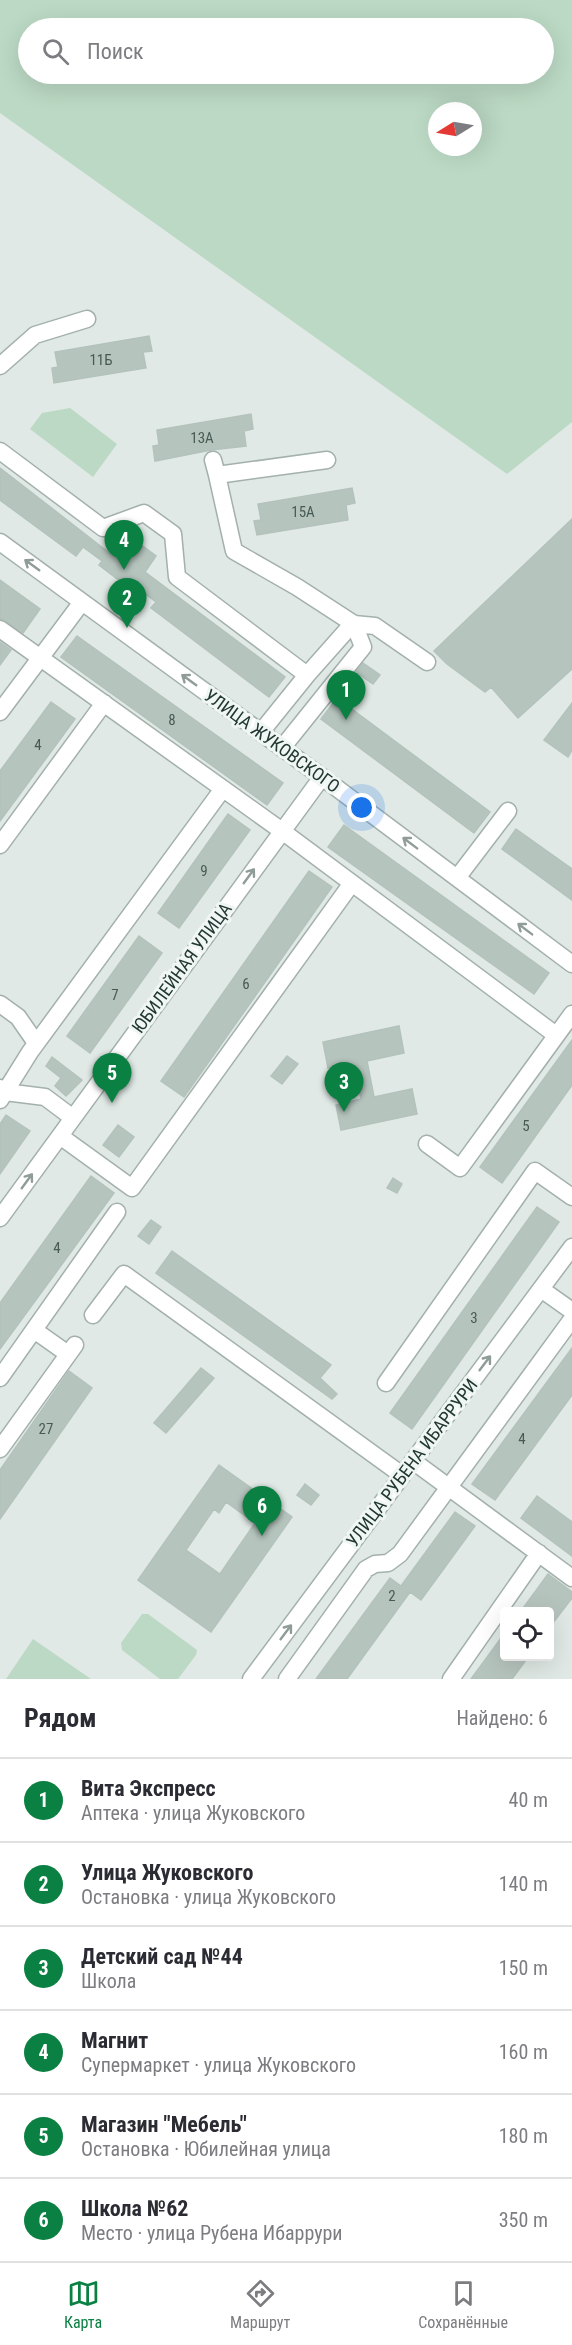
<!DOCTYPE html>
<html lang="ru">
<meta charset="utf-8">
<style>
:root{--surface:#fff;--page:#f7f7f7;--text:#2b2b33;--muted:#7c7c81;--line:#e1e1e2;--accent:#0b8043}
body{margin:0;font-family:"Roboto Condensed",sans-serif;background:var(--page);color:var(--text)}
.controls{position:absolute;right:18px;bottom:18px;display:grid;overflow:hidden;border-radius:6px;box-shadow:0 6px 24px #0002}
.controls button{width:54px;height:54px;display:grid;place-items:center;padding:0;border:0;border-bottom:2px solid var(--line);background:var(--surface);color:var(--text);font:30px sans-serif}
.compass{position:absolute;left:428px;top:102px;width:54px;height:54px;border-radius:50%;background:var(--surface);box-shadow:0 6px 24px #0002;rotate:259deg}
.you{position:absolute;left:362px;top:808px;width:21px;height:21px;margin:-15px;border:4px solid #fff;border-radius:50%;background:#1a73e8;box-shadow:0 0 0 9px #1a73e833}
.badge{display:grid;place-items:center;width:39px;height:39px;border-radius:50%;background:var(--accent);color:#fff;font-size:20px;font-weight:700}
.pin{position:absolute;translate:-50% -50px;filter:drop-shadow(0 2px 3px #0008)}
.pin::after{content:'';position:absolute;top:32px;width:21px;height:18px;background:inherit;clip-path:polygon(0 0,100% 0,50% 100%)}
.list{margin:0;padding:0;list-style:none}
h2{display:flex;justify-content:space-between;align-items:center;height:78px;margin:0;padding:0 24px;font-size:26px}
h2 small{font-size:20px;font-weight:400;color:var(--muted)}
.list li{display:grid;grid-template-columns:39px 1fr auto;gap:18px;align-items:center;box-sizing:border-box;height:84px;padding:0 24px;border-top:2px solid var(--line)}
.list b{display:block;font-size:22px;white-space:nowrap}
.list p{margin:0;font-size:20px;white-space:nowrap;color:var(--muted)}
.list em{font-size:20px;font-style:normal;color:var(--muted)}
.icon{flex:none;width:33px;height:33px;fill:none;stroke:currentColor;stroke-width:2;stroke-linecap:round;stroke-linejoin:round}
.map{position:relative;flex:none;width:572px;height:1679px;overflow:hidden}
.search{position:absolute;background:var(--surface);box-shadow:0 6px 24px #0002;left:18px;right:18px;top:18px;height:66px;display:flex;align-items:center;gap:15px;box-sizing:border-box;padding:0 21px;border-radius:33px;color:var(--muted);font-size:22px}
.sheet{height:582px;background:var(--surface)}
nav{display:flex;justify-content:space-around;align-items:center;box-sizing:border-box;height:84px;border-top:2px solid var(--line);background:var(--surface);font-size:16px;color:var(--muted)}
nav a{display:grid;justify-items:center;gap:3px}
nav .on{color:var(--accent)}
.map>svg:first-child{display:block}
</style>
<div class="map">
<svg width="572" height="1679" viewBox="0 0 572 1679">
<rect width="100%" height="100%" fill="#e0e9e5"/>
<path fill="#bbd9c4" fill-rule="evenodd" d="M0,0h572v422l-65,52 -507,-361zM544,28v46h-516v-46zM437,111h36v36h-36z
M70,408l47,36 -24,33 -63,-48 12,-16z
M142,1614h6l49,36 -1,5 -18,24h-18l-38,-29 -1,-7z
M33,1639l58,40h-85z"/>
<path fill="#b6c4be" stroke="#b3c2bc" stroke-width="1.5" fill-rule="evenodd" d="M149,336l3,15 -9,1 3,16 -92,15 -2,-15 6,-1 -3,-15z
M251,414l2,15 -9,2 2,15 -35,4 -56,11 -2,-15 6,-1 -2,-15z
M0,468l112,87 16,-20 28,21 -11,16 140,105 -16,20 -118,-89 5,-6 -20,-15 -3,4 -34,-26 3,-4 -19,-14 -7,9 -76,-56z
M352,488l3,15 -9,2 2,15 -91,15 -3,-14 7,-1 -3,-16z
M572,519v150l-54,49 -27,-31 -6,5 -38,-28 -13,-13z
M0,580l40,29 -17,24 -23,-14z
M77,636l206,147 -16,22 -206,-148z
M0,642l11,8 -11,15z
M363,663l17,12 -7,9 -17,-12z
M337,698l153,114 -16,21 -153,-114z
M51,702l24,17 -75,102v-50z
M572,703v47l-4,7 -24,-17z
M228,814l22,16 -71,98 -21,-15z
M344,825l205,148 -15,21 -206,-147z
M516,829l56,40v31l-70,-51z
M309,871l23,16 -148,210 -23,-16z
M139,936l23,17 -72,100 -23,-17z
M399,1026l5,27 -37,8 7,36 38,-8 5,25 -76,16 -5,-25 25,-6 -8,-36 -25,5 -5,-26z
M572,1040v45l-70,98 -22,-16z
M287,1056l11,8 -16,20 -11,-8z
M52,1057l30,23 -16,16 -11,-10 6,-8 -15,-12z
M6,1115l24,16 -30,43v-50z
M118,1125l16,12 -15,20 -16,-12z
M91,1176l23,17 -114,156v-46z
M393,1178l9,6 -5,9 -10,-5z
M537,1207l22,15 -147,207 -22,-16z
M151,1220l10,7 -12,17 -11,-8z
M172,1251l159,114 -11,13 17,16 -5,5 -176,-126z
M572,1348v47l-77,105 -23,-16z
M201,1368l13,10 -48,55 -12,-10z
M69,1371l23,17 -92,131v-49z
M219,1465l73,52 -81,115 -73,-52zM226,1502l29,21 -35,51 -34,-24 28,-41 5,4z
M305,1484l14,11 -8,10 -14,-10z
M537,1496l35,26v34l-51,-38z
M455,1512l20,14 -54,74 -11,-8 -63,87h-31l74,-101 11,8z
M548,1574l24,18v6l-23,30v-17h-28z
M504,1634v22h25l-17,23h-41z"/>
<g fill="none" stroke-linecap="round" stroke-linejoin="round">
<g stroke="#a3b0ac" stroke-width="19">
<path id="minor" d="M0,366l35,-31 52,-16
M0,451l103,77 41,-15 29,21 4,43 130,98 -46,57
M213,460l4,15
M0,542l322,235 250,187
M0,629l282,202 274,204
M307,675l39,-44 8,-7 -57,-37 -63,-36 -17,-76 110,-15
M0,712l82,-110
M282,748l81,-101 -9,-23 21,2 52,36
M0,845l104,-142
M457,878l51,-67
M0,1004l18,13 18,26
M0,1088l5,4 40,5 28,21
M0,1100l30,-48 192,-262
M60,1136l72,52 220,-305
M427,1144l33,24 112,-154
M0,1218l322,-441
M541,1289l31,22
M93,1315l31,-41 278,201
M34,1330l34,24
M0,1378l117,-166
M386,1383l149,-212 37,26
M0,1449l75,-104
M413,1461l159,117
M251,1679l321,-432
M287,1679l79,-110 9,-5 13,-1 12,-9 172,-235
M451,1679l88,-126"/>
</g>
<use href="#minor" stroke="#fff" stroke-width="16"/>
</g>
<defs><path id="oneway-shaft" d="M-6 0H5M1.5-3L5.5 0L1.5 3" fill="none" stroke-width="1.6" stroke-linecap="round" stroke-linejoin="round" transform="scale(1.5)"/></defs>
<g stroke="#909c99">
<use href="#oneway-shaft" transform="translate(32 565) rotate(-144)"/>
<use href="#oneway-shaft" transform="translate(189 680) rotate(-144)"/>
<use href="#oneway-shaft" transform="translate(410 843) rotate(-143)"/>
<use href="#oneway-shaft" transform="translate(249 876) rotate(-54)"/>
<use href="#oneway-shaft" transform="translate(525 929) rotate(-143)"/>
<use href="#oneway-shaft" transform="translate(27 1181) rotate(-54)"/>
<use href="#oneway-shaft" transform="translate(485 1363) rotate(-53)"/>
<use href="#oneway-shaft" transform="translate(286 1632) rotate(-53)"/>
</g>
<g text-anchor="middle" stroke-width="6" stroke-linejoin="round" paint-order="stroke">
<g font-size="15" fill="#475b56">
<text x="101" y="365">11Б</text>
<text x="202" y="443">13А</text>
<text x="303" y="517">15А</text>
<text x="172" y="725">8</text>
<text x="38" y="750">4</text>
<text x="204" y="876">9</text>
<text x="246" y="989">6</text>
<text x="115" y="1000">7</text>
<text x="526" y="1131">5</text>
<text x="57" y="1253">4</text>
<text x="474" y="1323">3</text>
<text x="46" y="1434">27</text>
<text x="522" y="1444">4</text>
<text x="392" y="1601">2</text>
</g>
<g font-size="18" fill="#223833" stroke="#f0f6f3">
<text transform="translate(272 741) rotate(36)" y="6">УЛИЦА ЖУКОВСКОГО</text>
<text transform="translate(182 968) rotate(-54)" y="6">ЮБИЛЕЙНАЯ УЛИЦА</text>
<text transform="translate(412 1463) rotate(-53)" y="6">УЛИЦА РУБЕНА ИБАРРУРИ</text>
</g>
</g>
</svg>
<div class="controls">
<button><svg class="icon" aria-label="locate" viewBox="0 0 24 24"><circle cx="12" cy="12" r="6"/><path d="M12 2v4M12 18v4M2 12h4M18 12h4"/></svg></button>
</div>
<svg class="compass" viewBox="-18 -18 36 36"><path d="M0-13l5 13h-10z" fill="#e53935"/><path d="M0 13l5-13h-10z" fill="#7c7c81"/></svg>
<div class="you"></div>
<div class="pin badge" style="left:346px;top:720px">1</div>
<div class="pin badge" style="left:127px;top:628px">2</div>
<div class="pin badge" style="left:344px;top:1112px">3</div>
<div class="pin badge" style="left:124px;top:570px">4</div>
<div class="pin badge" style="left:112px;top:1103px">5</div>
<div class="pin badge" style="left:262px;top:1536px">6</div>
<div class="search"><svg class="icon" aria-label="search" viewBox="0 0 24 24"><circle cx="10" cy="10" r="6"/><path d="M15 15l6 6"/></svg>Поиск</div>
</div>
<section class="sheet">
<h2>Рядом<small>Найдено: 6</small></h2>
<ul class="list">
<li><span class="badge">1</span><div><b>Вита Экспресс</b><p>Аптека · улица Жуковского</p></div><em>40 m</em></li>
<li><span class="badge">2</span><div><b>Улица Жуковского</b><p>Остановка · улица Жуковского</p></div><em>140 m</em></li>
<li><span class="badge">3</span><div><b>Детский сад №44</b><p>Школа</p></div><em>150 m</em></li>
<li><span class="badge">4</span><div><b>Магнит</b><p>Супермаркет · улица Жуковского</p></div><em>160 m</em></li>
<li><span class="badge">5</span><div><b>Магазин &quot;Мебель&quot;</b><p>Остановка · Юбилейная улица</p></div><em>180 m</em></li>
<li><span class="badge">6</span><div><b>Школа №62</b><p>Место · улица Рубена Ибаррури</p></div><em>350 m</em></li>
</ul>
</section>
<nav>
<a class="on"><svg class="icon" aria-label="map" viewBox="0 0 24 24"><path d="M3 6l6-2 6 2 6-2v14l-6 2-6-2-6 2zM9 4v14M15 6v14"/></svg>Карта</a>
<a><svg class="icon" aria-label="directions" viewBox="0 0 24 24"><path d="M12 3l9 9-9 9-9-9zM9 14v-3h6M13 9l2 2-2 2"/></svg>Маршрут</a>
<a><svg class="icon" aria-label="saved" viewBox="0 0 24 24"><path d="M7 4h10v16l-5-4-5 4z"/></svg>Сохранённые</a>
</nav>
